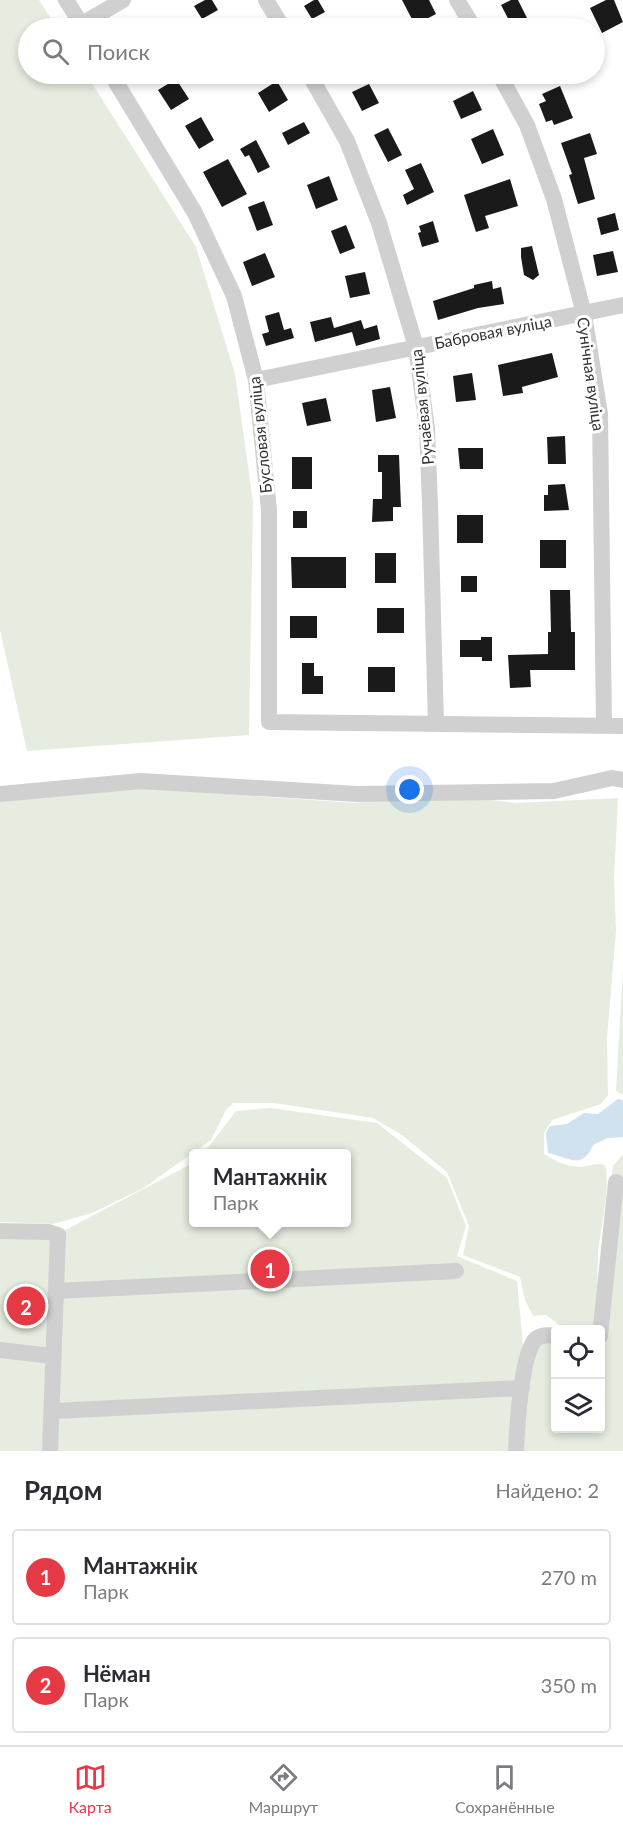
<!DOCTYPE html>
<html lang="ru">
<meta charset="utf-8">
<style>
:root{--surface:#fff;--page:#f2f2f3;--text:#2b2b33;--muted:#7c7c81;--line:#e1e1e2;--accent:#e63946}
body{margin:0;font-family:Lato,sans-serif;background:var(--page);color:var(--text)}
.controls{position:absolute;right:18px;bottom:18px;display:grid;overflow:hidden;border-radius:6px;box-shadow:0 3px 9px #0003}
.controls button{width:54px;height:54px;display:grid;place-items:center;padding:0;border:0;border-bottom:2px solid var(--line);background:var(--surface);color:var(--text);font:30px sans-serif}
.you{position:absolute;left:410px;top:790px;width:21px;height:21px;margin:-15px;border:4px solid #fff;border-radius:50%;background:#1a73e8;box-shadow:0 0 0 9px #1a73e833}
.badge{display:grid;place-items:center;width:39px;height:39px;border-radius:50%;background:var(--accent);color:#fff;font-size:20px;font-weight:700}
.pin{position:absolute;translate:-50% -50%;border:3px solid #fff;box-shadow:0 2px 6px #0006}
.popup{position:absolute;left:189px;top:1149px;width:162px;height:78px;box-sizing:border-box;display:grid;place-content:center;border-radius:6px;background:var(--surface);filter:drop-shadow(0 2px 4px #0005);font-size:20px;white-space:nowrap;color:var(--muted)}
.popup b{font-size:22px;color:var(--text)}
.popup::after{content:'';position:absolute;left:50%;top:100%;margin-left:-12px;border:12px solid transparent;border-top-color:var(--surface)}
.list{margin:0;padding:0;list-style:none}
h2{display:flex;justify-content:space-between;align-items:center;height:78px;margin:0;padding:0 24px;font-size:26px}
h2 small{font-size:20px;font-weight:400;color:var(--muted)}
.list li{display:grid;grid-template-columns:39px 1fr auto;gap:18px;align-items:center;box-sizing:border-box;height:96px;margin:0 12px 12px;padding:0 12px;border:2px solid var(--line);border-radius:6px}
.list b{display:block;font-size:22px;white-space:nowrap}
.list p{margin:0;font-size:20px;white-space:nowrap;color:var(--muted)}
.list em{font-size:20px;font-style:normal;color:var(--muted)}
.icon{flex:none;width:33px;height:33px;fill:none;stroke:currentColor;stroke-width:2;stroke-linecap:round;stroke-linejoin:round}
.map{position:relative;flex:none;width:623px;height:1451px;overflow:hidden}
.search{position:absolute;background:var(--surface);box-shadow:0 3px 9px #0003;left:18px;right:18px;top:18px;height:66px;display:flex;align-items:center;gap:15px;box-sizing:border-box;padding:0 21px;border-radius:33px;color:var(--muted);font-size:22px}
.sheet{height:294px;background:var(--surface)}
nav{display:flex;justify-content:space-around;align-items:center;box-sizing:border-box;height:84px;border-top:2px solid var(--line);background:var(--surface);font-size:16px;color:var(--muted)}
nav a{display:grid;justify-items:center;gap:3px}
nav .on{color:var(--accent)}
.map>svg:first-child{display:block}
</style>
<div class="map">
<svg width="623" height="1451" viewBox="0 0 623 1451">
<rect width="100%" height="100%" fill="#fff"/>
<path fill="#e6ecdf" d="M0,0h39l18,28h-29v46h58l110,173 39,127 18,128 -4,233 -222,16 -27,-121z
M141,788l215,15 79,-10 81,10 102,-5 -4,81 2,52 -9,107 1,57 -7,9 -49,16 -8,13v21c11,7 24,13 37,13 10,-1 15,-5 24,-2 6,20 -5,66 -7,89 -1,26 0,50 -4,75h-29l-19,-14 -13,1 -8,-16 -5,-23 -57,-22 6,-29 -22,-54 -45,-37 -29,-17 -99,-15h-41l-7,7 -15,30 -69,49 -50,24 -39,11 -53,-2v-421z
M623,969v126l-7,-4z
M271,1108l106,15 70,55 19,48 -9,30 60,25 6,64 32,-4 1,87h44l3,-186 10,-76 10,-12v297h-623v-219l52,5 141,-74 1,59h152v-68l-142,-1 32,-42z"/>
<path fill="#cfe2ee" d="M618,1099l5,1v37l-16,1 -14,7c-10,26 -26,12 -45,8l-2,-20 4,-7 17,-2 17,-11 14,1z"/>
<path fill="#1a1a1a" d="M205,0h7l6,10 -16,9 -8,-13z
M314,0h4l7,12 -13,7 -8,-13z
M402,0h27l7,14 -21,11z
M511,0h7l11,22 -13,6h-3l-12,-23z
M606,0h8l9,22 -21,11 -12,-25z
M176,79l13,20 -18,11 -13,-20z
M277,81l11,19 -19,12 -11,-19z
M369,84l10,19 -17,8 -10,-19z
M560,86l13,32 -19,7 -2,-5 -6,2 -7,-18 7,-3 -4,-7z
M473,91l9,19 -21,9 -8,-18z
M201,117l13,23 -15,9 -14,-23z
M304,122l6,11 -22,12 -6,-12z
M388,128l14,27 -14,7 -14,-27z
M493,129l11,26 -22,9 -11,-25z
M590,133l7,21 -13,4 11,41 -17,5 -9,-29 3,-1 -11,-31z
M256,140l14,27 -12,6 -9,-18 -4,2 -5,-8z
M228,159l19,35 -25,13 -19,-35z
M421,163l13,29 -27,13 -4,-10 11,-6 -9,-19z
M329,176l9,24 -22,9 -9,-24z
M510,179l8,27 -33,10 4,12 -13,4 -12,-37z
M264,201l9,24 -16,6 -9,-24z
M615,213l4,17 -18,5 -4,-17z
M433,221l6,21 -17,5 -4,-14 3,-1 -2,-6z
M346,225l9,23 -15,6 -9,-23z
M532,246l7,29 -6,5 -9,-5 -3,-18v-9z
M613,251l5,21 -21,4 -4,-21z
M265,253l10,24 -23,9 -9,-24z
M365,272l5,22 -20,4 -5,-22z
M492,281l1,8 8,-2 3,17 -26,4 -40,12 -5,-19 41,-13v-3z
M279,312l5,18 7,-2 3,10 -28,8 -4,-12 7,-2 -4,-16z
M331,317l3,11 27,-8 3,9 13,-4 3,14 -24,7 -4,-14 -37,10 -5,-20z
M552,353l6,24 -36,10 1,6 -20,3 -5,-31z
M472,373l4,27 -20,2 -3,-26z
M390,387l6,31 -20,4 -4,-32z
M326,398l5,23 -24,5 -5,-23z
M565,436l1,28h-18l-1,-27z
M458,448h25v21h-23z
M378,455h21l2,52h-8v14l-21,1 1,-23h9v-27h-4z
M292,457h20v32h-20z
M565,484l4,26 -25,1v-16h4v-10z
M293,511h14v17h-14z
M457,515h26v28h-26z
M540,540h26v28h-26z
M375,553h21v30h-21z
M291,557h55v31h-54z
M461,576h16v16h-16z
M550,590h20l1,42h4v38h-45l1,17 -21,1 -2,-33 40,-1v-22h3z
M377,608h27v25h-27z
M290,616h27v22h-27z
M481,637h11v24h-10v-4h-22v-17h21z
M302,663h12v13h9v18h-21z
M368,667h27v25h-27z"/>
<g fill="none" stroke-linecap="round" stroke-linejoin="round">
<path stroke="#d0d0d0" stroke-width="16" d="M66,0l18,28
M266,0l17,28
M457,0l17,28
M82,24l41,-24
M111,74l84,139 39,83 22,84 13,130v212l354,4
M309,74l38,67 32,82 37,124 11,81 3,76 6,220
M499,74l28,51 27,74 30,115 16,100 4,312
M256,380l367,-75
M0,794l141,-13 216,13 197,-3 58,-13 11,2
M0,1231l49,1 9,3 -8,216
M57,1291l399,-20
M600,1336l16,-154
M0,1350l52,6
M53,1411l469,-23
M516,1451c1,-25 5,-91 18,-110 6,-7 14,-6 22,-5"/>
</g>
<g text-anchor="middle" stroke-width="6" stroke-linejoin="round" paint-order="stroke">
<g font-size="16" fill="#333" stroke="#fff">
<text transform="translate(493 332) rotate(-11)" y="6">Бабровая вуліца</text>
<text transform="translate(591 374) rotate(82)" y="6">Сунічная вуліца</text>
<text transform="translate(422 407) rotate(-96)" y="6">Ручаёвая вуліца</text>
<text transform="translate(260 435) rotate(-96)" y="6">Бусловая вуліца</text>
</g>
</g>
</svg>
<div class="controls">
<button><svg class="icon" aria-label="locate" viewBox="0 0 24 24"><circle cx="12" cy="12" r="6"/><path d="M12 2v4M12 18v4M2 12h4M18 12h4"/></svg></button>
<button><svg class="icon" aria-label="layers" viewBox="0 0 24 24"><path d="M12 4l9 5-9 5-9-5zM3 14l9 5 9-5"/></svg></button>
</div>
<div class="you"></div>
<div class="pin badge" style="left:270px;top:1269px">1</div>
<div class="popup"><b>Мантажнік</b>Парк</div>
<div class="pin badge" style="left:26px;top:1306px">2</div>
<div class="search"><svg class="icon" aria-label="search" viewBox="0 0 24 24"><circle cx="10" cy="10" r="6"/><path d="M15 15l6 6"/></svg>Поиск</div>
</div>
<section class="sheet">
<h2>Рядом<small>Найдено: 2</small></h2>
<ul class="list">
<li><span class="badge">1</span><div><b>Мантажнік</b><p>Парк</p></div><em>270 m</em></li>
<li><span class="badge">2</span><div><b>Нёман</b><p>Парк</p></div><em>350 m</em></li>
</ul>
</section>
<nav>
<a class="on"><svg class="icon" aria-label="map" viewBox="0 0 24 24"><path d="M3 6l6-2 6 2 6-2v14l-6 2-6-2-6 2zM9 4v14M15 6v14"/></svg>Карта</a>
<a><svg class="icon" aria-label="directions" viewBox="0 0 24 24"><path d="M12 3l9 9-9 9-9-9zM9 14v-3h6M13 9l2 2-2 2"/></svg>Маршрут</a>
<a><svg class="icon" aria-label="saved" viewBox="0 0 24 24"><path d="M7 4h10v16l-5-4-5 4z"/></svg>Сохранённые</a>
</nav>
